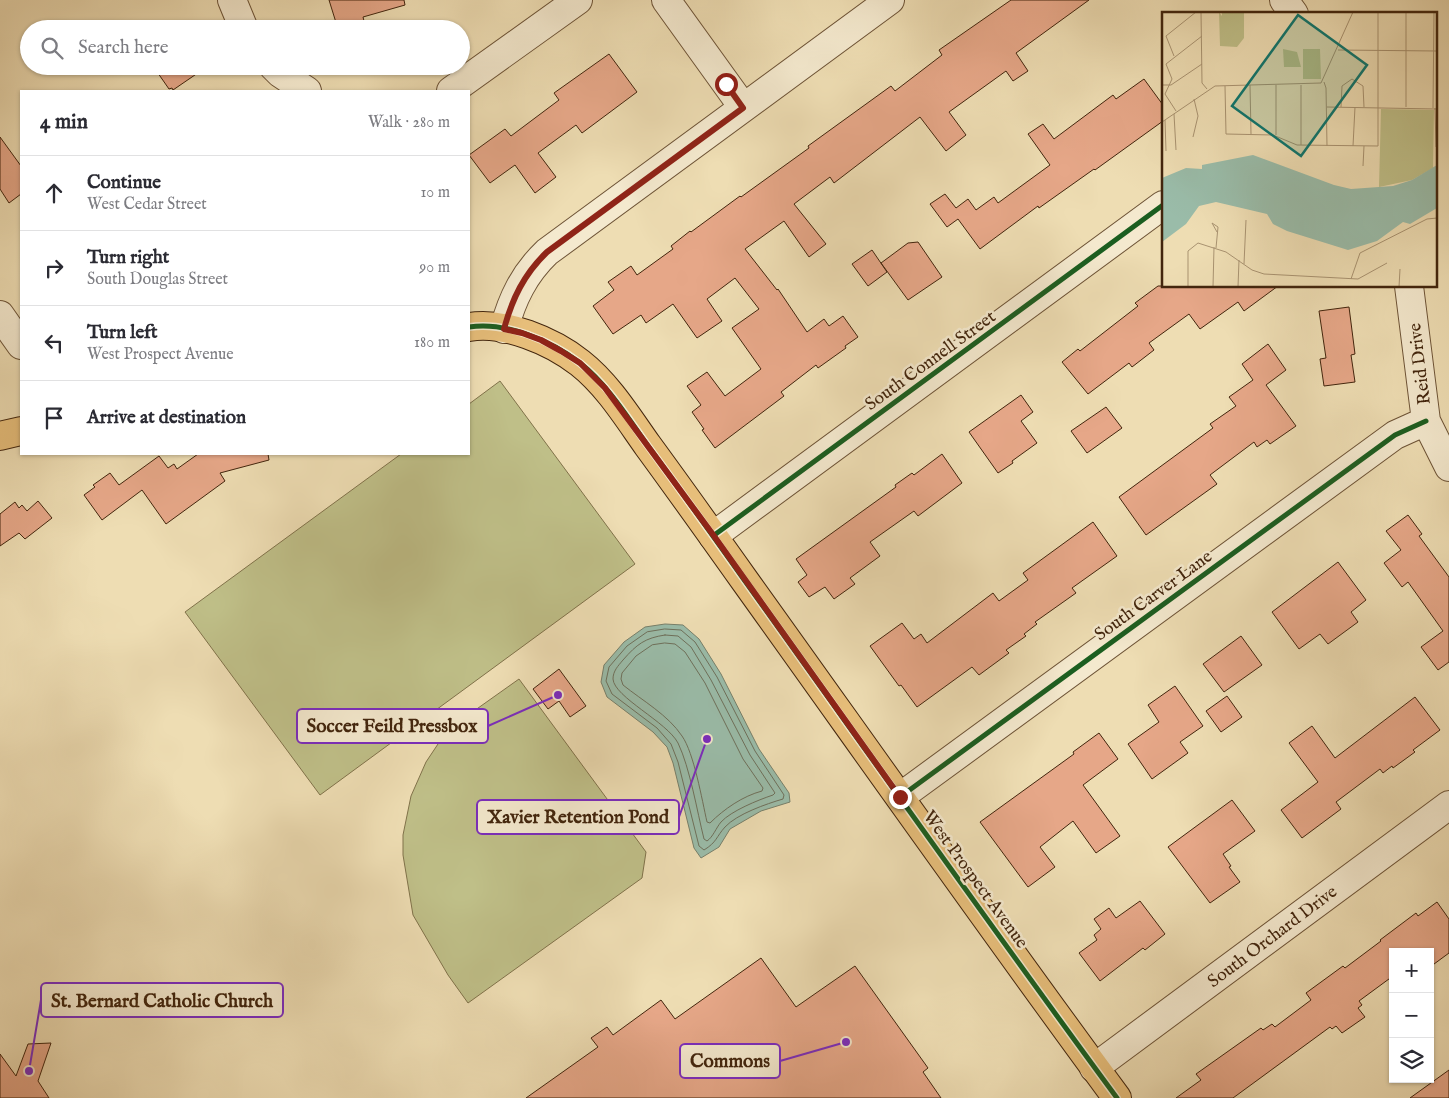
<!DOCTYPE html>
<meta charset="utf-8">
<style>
:root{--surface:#fff;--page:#f2f2f3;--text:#2b2b33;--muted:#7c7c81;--line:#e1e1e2}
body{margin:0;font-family:"IM FELL English",serif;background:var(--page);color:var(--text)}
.controls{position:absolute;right:15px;bottom:15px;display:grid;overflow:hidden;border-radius:0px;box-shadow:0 1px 4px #0004}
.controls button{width:45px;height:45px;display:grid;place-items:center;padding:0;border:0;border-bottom:1px solid var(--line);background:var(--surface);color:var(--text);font:25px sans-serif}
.stop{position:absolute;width:15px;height:15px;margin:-11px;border:4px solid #8f2418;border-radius:50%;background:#fff}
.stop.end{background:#8f2418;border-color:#fff;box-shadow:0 1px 5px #0008}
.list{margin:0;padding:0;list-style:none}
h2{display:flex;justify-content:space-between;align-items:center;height:65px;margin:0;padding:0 20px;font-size:21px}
h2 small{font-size:16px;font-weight:400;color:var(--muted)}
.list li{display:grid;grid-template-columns:32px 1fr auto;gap:15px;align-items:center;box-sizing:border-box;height:75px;padding:0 20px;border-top:1px solid var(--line)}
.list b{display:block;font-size:19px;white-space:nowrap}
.list p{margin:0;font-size:16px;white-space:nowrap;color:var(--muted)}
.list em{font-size:16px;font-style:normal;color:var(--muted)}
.icon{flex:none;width:28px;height:28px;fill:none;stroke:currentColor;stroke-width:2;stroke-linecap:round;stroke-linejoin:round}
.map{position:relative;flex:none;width:1449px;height:1098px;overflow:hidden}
.search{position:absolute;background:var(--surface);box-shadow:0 1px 4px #0004;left:20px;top:20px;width:450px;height:55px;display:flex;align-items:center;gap:12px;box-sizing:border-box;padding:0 18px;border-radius:28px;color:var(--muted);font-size:19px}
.panel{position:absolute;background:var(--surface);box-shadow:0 1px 4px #0004;left:20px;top:90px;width:450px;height:365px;border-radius:0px}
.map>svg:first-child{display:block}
</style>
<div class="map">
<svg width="1449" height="1098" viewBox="0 0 1449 1098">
<rect width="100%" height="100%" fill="#eeddb3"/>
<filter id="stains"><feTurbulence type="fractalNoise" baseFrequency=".004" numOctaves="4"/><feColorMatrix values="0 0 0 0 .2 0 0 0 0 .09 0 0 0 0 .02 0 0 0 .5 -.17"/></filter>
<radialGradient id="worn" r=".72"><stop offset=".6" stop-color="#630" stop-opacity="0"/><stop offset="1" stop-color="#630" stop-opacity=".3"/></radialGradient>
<path fill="#bfbf88" stroke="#80724a" d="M500,381l135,183 -315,231 -135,-183 216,-158h68v-50z
M519,679l127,173 -4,26 -174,125 -20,-28 -35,-60 -10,-60v-20l8,-39 15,-34 16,-24 15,-15z"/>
<path fill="#9abca9" stroke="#77806b" d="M665,624l18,1 16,14 22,35 38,75 30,44 1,9 -29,9 -31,18 -11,18 -18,11 -7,-10 -21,-85 -6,-16 -14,-15 -46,-35 -6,-15 3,-17 20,-23 21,-15z"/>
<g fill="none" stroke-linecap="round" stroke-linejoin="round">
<path stroke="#6e705b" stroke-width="1" d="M665,629l16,1 14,12 22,35 38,74 29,44 -1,4c-17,5 -46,15 -58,28 -9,10 -8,15 -21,23l-5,-4 -21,-84 -7,-18 -14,-16 -45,-34 -6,-13 3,-14 18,-21 20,-14z
M665,635l13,1 13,11 20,33 39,75 25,38 -2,2c-15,5 -42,16 -52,27 -5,6 -8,15 -14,19l-3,-2c-7,-28 -14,-71 -26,-96 -11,-21 -64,-46 -65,-64 0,-8 5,-13 10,-19 14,-16 22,-22 42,-25z
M665,643l10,1 10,8 20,31 38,76 20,29 -1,3c-19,5 -38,18 -52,32l-3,-1c-5,-22 -13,-69 -25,-86 -14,-21 -39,-35 -59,-51l-2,-6 1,-6 14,-17 16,-11z"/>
</g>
<path fill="#e6a788" stroke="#42250d" d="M329,0h75l1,5 -42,12 3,12h-28z
M1011,0h78l-73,53 12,18 -15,10 -7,-10 -57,41 17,23 -20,16 -26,-34 -86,66 -4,-6 -36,27 32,40 -17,13 -25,-36 -39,28 32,41 1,-1 29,43 17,-13 5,7 14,-10 15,21 -13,9 1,2 -28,20 -2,-3 -35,27 3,4 -69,52 -13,-18 2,-1 -12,-17 9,-7 -14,-19 20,-14 18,24 36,-27 -29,-41 27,-19 -24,-31 -28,21 15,22 -25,17 -24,-34 -27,19 -5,-8 -28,19 -20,-28 21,-16 -6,-8 23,-16 6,9 36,-26 -2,-3 19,-15 1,1 49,-36 1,1 68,-49 -1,-2 83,-60 4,5 47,-36 -3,-5z
M609,54l28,38 -55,41 -6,-8 -38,28 18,24 -21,16 -20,-28 -25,18 -21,-28 36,-26 6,7 48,-36 -5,-7z
M153,66h55l-35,24 -1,-2 -3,1z
M1144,79l19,26v16l-68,49 -1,-1 -55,39 -1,-2 -58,43 -22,-30 -11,8 -17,-23 15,-10 11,14 12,-9 8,11 18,-13 4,6 52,-38 -22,-31 15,-10 11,15 59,-44 3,4z
M0,137l21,29v28l-12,9 -9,-14z
M918,242l24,35 -34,23 -27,-37 27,-20z
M872,250l15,22 -19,14 -16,-22z
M1158,286h120l-34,25 -6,-9 -38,27 -11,-15 -40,29 5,7 -22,17 -3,-4 -41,31 -26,-32 16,-13 2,2 58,-45 -3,-3z
M1349,307l6,47 -4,1 4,27 -31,4 -4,-27 6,-1 -7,-47z
M1268,344l18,26 -20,15 30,41 -26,18 -3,-4 -10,7 -3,-5 -44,33 7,9 -71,51 -27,-38 94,-69 -3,-4 26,-18 -7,-9 24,-17 -11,-16z
M1021,395l12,17 -12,9 16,22 -25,18 1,2 -15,10 -29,-41z
M1106,407l16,21 -35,25 -16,-22z
M198,454h70l1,6 -49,13 5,8 -59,43 -24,-34 -40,30 -18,-25 11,-8 -2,-2 17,-12 9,12 40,-29 9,12 6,-4 3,5z
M942,454l20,29 -44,33 -4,-5 -44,31 10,14 -30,22 5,6 -21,15 -9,-12 -16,10 -11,-15 9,-7 -11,-16 100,-72 -1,-2 17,-12 2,2z
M38,501l14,17 -27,21 -6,-6 -19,13v-32l15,-12 4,6 3,-3 5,6z
M1408,515l14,19 -3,2 30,41v85l-11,8 -17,-23 22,-16 -35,-49 -6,5 -18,-24 17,-13 -15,-19z
M1093,522l24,34 -45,32 4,5 -41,29 2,2 -13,10 2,2 -20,14 3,3 -30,22 -7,-8 -55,40 -16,-22 -2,1 -29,-40 32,-23 12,16 7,-5 6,9 66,-50 6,8 29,-21 -5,-7z
M1338,562l28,38 -15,12 7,10 -30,22 -8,-10 -21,15 -27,-37z
M1241,636l21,29 -38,27 -21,-28z
M559,669l27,37 -16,11 -11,-16 -11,8 -15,-20z
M1175,686l28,40 -23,16 8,11 -36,26 -24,-35 31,-22 -11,-17z
M1227,696l15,21 -21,15 -15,-21z
M1415,697l25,33 -27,20 2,2 -22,16 -1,-2 -9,7 -3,-4 -44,33 5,7 -39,29 -21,-28 37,-28 -29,-39 23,-17 23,32z
M1099,733l19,26 -35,26 37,51 -24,17 -23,-32 -33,26 15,20 -27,20 -48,-65 94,-68 -1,-2z
M1232,800l23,31 -32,23 8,12 -2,1 11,15 -30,21 -42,-56z
M1140,901l25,33 -20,16 -2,-2 -43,33 -21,-28 18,-13 -3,-5 7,-6 -7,-10 15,-11 7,10z
M1437,902l12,17v34l-19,14v-15h-37v24l-34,25 3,4 -4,3 7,9 -23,16 -6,-7 -4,3 -2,-2 -97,71h-57l25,-18 -5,-6 65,-46 2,2 9,-6 3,3 36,-27 -5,-7 37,-27 2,2 36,-27 -1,-1 36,-27 2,3z
M761,958l35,49 59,-41 73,102 -5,4 18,26h-415l72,-51 -7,-9 16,-11 6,8 48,-35 14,19z
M51,1043l-13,38 11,17h-49v-44l16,22 12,-32z
M1449,1070v28h-39z"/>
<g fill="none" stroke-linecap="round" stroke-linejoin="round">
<g stroke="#6d5336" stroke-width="30">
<path id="minor" d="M232,0l12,29
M666,0l77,107
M1284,0l10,14
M273,66l7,7 27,18
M451,91l127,-91
M1409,286l17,135 23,46
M0,315l21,30
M504,329c8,-30 20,-55 43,-77l343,-252
M713,536l450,-331
M900,797l495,-362 31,-14
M1094,1068l355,-263"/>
</g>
<g stroke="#42250d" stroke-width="30">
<path id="major" d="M469,327c36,-6 83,14 111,36 28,22 48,55 68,83 33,45 65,90 97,135 124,173 246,346 372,517
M0,436l21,-5"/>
</g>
<use href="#minor" stroke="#f4e9ce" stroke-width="28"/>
<use href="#major" stroke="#e7be7a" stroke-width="28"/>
<g stroke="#f4e9ce" stroke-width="8">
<path id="cycleway" d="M469,327c36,-6 83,14 111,36 28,22 48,55 68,83 33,45 65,90 97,135 124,173 246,346 372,517
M713,536l450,-331
M900,797l495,-362 31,-14"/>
</g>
<use href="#cycleway" stroke="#1b5e20" stroke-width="5"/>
</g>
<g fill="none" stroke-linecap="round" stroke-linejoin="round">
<path stroke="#8f2418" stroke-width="6" d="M726,84l17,24 -196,144c-23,22 -35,47 -43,77l18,4 19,7 20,11 19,12 25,25 109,148 186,261"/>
</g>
<g text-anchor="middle" stroke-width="5" stroke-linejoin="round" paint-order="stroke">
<g font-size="18" fill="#42250d" stroke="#f4e9ce">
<text transform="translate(930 360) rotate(-36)" y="6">South Connell Street</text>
<text transform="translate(1419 364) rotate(-97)" y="6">Reid Drive</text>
<text transform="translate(1153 595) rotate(-36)" y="6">South Carver Lane</text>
<text transform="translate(976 879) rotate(54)" y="6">West Prospect Avenue</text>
<text transform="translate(1272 936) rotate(-37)" y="6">South Orchard Drive</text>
</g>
</g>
<g transform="translate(1162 12)">
<rect width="275" height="275" fill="#eeddb3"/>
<path d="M57,0l3,4v-4h22v26l-7,9 -17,-1zM121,37l14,3 4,15h-17zM141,37h17l1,30h-18zM219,97l53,1 -1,58 -21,12 -33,7z" fill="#bfbf88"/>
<path d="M91,143l81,30 17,4 42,-3 19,-6 25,-15v43l-27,16 -7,-2 -26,19 -29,9 -61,-19 -14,-7 -6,-10 -51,-12 -17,4 -13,18 -24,18v-64l24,-10 16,1v-4z" fill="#9abca9"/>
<path fill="none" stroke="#a99371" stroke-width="1" d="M39,0l1,71 5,6M244,0v95M176,38l99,1M12,44l-8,-20 30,-24M162,70l2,6 1,58M0,73h9l31,-21M88,73l1,49M139,73v60M63,74l1,48 47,1 24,10 81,1v-134M165,95l110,2M179,95l1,-21 10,-7 11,7 1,21M271,96l1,-96M273,96l1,39M14,99l-11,-17 7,-15 -6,-15 36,-28M12,102l2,36M3,108l1,31M0,110l53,-36 106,-3 32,-71M114,123v-50M31,125l5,-21 -4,-17M191,134l2,-39M201,154l1,-20M54,236l2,-21 -6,-4 5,9M82,252l2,-44M189,267l9,-26 67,-34 10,-1M26,275v-36l10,-8 28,9 26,18 12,4 94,5 29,-16M51,275l1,-40M76,275l1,-27M237,275l1,-18"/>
<path fill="#0f766e" fill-opacity="0.15" stroke="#0f766e" stroke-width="2.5" d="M136,3l69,50 -66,91 -69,-50z"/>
<rect width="275" height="275" fill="none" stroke="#42250d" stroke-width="2.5"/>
</g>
<path fill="none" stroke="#7b2cbf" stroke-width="2" d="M558 695L488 726M707 739L679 817M29 1071L41 1000M846 1042L780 1061"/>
<g fill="#7b2cbf" stroke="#f4e9ce" stroke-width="2">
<circle cx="558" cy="695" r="5"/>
<circle cx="707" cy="739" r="5"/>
<circle cx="29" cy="1071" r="5"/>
<circle cx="846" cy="1042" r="5"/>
</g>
<g fill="#f4e9ce" stroke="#7b2cbf" stroke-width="2">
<rect x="297" y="709" width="191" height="34" rx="5"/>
<rect x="477" y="800" width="202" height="34" rx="5"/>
<rect x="41" y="983" width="242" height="34" rx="5"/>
<rect x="680" y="1044" width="100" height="34" rx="5"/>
</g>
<g font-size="19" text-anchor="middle" font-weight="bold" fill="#42250d">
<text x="392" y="732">Soccer Feild Pressbox</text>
<text x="578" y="823">Xavier Retention Pond</text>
<text x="162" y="1007">St. Bernard Catholic Church</text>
<text x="730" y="1067">Commons</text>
</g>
<rect width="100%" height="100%" filter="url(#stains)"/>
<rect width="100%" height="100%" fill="url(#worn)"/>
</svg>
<div class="controls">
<button>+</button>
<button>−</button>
<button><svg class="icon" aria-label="layers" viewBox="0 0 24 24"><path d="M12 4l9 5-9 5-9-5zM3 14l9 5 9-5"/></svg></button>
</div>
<div class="stop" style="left:726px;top:84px"></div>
<div class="stop end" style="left:900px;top:797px"></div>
<div class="search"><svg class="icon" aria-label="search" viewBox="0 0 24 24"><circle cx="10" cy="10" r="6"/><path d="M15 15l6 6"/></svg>Search here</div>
<section class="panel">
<h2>4 min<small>Walk · 280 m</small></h2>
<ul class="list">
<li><svg class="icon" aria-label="ahead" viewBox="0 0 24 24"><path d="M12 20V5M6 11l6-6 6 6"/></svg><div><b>Continue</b><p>West Cedar Street</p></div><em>10 m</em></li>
<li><svg class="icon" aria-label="right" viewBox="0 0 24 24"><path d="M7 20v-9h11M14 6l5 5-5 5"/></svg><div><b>Turn right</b><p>South Douglas Street</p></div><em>90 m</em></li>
<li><svg class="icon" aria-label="left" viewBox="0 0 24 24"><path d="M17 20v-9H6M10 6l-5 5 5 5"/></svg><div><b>Turn left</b><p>West Prospect Avenue</p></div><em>180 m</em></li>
<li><svg class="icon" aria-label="arrive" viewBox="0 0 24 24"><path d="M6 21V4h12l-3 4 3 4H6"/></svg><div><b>Arrive at destination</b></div></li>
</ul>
</section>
</div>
